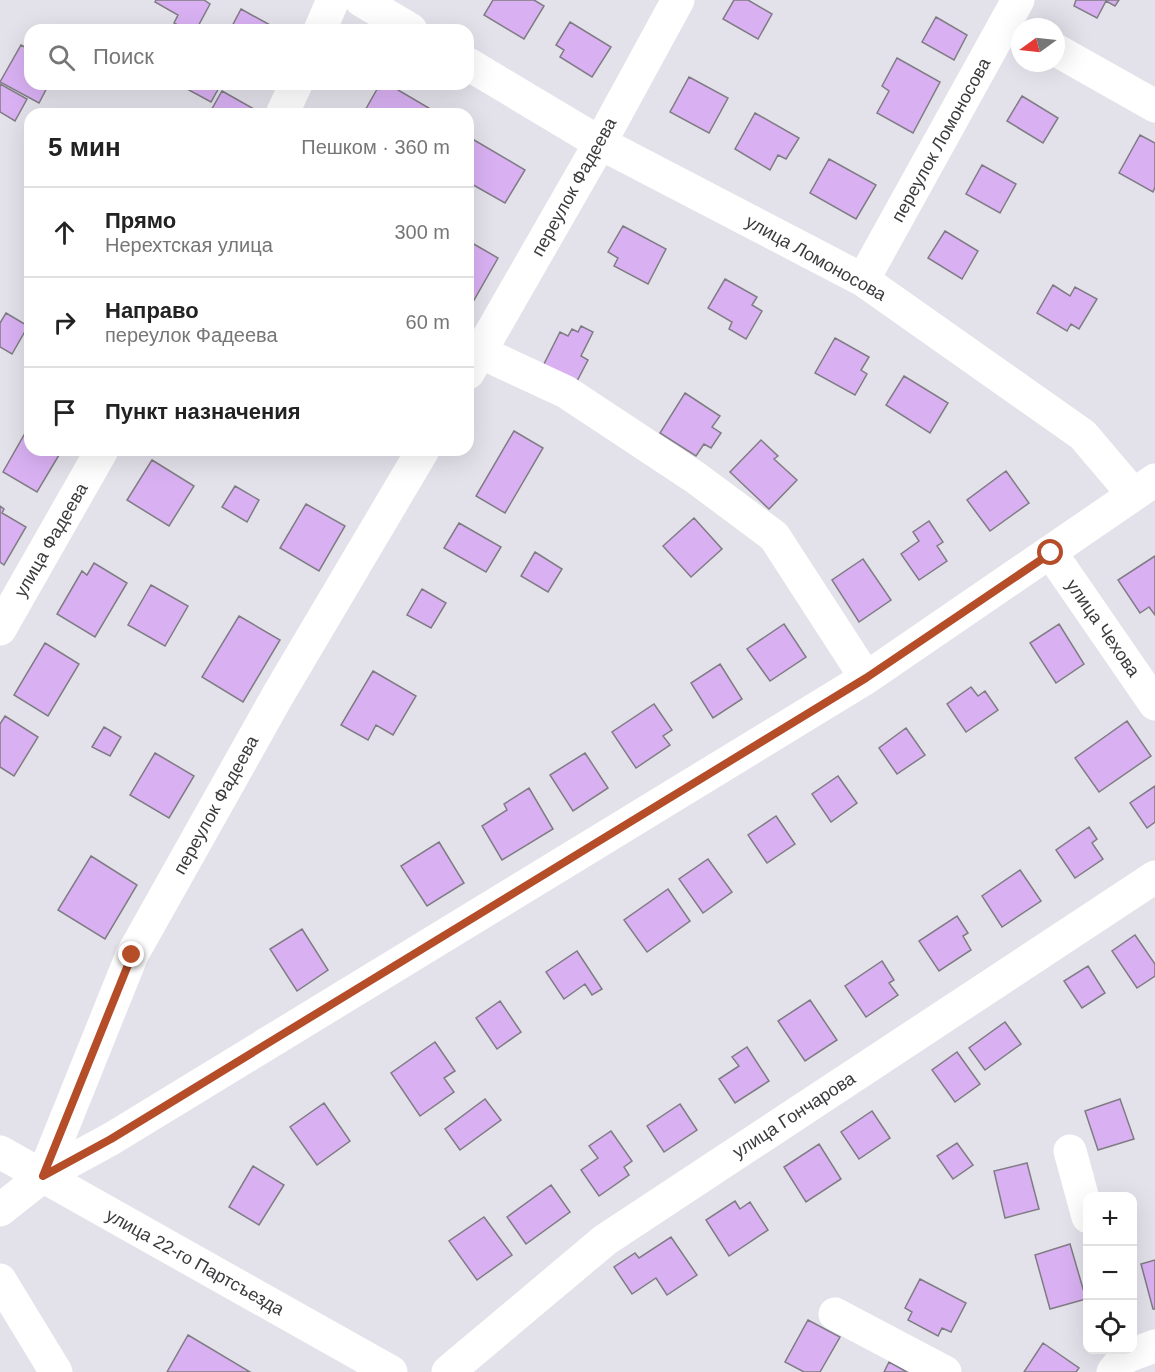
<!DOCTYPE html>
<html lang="ru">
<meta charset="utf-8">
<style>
:root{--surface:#fff;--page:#f2f2f2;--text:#222;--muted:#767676;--line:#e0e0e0}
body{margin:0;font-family:Helvetica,sans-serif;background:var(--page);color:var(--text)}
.controls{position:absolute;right:18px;bottom:18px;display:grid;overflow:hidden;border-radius:12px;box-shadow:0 6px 24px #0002}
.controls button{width:54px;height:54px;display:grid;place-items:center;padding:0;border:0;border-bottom:2px solid var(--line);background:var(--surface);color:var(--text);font:30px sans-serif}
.compass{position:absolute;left:1011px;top:18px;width:54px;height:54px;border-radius:50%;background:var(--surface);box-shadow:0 6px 24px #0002;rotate:255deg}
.stop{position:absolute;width:18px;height:18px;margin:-14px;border:4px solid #b44d28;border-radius:50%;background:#fff}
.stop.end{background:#b44d28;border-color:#fff;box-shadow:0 2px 6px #0008}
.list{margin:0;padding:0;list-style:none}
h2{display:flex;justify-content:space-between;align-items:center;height:78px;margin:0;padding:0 24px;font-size:26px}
h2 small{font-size:20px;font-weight:400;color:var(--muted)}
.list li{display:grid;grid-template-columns:39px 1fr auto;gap:18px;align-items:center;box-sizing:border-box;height:90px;padding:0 24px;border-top:2px solid var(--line)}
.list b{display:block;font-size:22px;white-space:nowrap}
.list p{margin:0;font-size:20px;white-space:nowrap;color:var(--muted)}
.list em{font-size:20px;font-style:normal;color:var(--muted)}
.icon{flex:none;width:33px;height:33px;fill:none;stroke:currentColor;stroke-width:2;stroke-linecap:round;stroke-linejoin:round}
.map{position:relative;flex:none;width:1155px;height:1372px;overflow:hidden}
.search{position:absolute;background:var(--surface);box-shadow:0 6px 24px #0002;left:24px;top:24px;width:450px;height:66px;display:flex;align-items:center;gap:15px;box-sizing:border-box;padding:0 21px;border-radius:18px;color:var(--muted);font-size:22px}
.panel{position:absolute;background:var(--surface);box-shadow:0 6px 24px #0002;left:24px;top:108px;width:450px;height:348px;border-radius:18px}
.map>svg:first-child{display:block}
</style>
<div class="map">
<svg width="1155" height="1372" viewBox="0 0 1155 1372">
<rect width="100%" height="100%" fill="#e3e2eb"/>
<path fill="#d9b1f3" stroke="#807c83" stroke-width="1.5" d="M156,0h48l6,4 -14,26h-9l-13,-7 4,-8 -23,-13z
M493,0h41l10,6 -20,33 -40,-24z
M734,0h14l24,14 -14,25 -35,-20z
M1076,0h43l-4,6 -9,-5 -9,17 -23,-12z
M241,9l38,21h-49z
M936,17l31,18 -13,25 -32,-18z
M570,22l41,25 -19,30 -32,-20 4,-7 -8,-5z
M21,45l9,5v34h19l-10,19 -39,-21z
M897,58l43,24 -27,51 -36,-20 12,-22 -7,-5z
M689,77l39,21 -19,35 -39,-21z
M0,84l27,15 -12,22 -15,-9z
M190,84h31l-10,18 -24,-13z
M380,84h8l51,30h-76z
M222,91l32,18 -3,5h-42z
M1022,96l36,22 -15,25 -36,-22z
M755,113l44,25 -13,21 -8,-4 -8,15 -35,-21z
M1140,135l15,8v44l-2,5 -34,-19z
M469,137l56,33 -20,33 -37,-21z
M829,159l47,26 -20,34 -46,-26z
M982,165l34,19 -16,29 -34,-19z
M623,226l43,23 -18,35 -34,-18 4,-8 -10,-6z
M945,231l33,20 -16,28 -34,-21z
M472,243l26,15 -28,49 -2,-58z
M725,279l32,18 -5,8 10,6 -16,28 -17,-10 3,-7 -24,-14z
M1053,285l17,11 5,-9 22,12 -18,30 -8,-5 -4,7 -30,-18z
M6,313l22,13 -16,28 -12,-7v-24z
M581,326l12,6 -12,24 7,4 -12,23 -33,-17 17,-34 8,4 4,-7 6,3z
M835,338l34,19 -8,13 6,4 -12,21 -40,-22z
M904,376l44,27 -18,30 -44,-28z
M685,393l35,23 -8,11 9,6 -10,15 -7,-4 -8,12 -36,-23z
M28,428l2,22h32l-25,42 -34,-20z
M514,431l29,17 -38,65 -29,-17z
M761,440l17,16 -4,3 23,21 -28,29 -39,-37z
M152,460l42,26 -25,40 -42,-26z
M1006,471l23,32 -39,28 -23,-31z
M235,486l24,14 -12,22 -25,-15z
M306,504l39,22 -26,45 -39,-23z
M0,506l4,3 -2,4 24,14 -22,38 -4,-3z
M694,518l28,31 -31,28 -28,-31z
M929,521l14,21 -6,4 10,15 -28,19 -18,-26 18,-13 -6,-9z
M459,523l42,24 -15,25 -42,-24z
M535,552l27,17 -14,23 -27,-16z
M1155,556v59l-6,-8 -9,6 -22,-33z
M863,559l28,41 -32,22 -27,-42z
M94,563l33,20 -32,54 -38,-23 25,-43 5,4z
M151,585l37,21 -23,40 -37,-21z
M422,589l24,14 -15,25 -24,-13z
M239,616l41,24 -37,62 -41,-25z
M784,624l22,33 -36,24 -23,-32z
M1059,624l25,40 -28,19 -26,-40z
M45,643l34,21 -31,52 -34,-21z
M720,664l22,35 -29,19 -22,-35z
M373,671l43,25 -23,39 -17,-10 -8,15 -27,-15z
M971,687l7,9 7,-5 13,19 -32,22 -19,-28z
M654,704l18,26 -9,6 7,9 -34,23 -24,-36z
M5,716l33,21 -24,39 -14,-9v-43z
M1127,721l24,35 -52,36 -24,-34z
M104,727l17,10 -11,19 -18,-9z
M906,728l19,27 -28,19 -18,-26z
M155,753l39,23 -25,42 -39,-23z
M585,753l23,35 -35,23 -23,-36z
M838,776l19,27 -26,19 -19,-28z
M1155,786v36l-8,6 -17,-25z
M529,788l24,41 -51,31 -20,-34 25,-16 -3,-6z
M776,816l19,28 -28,19 -19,-28z
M1089,827l8,12 -5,4 11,16 -28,19 -19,-28z
M439,842l25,41 -37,23 -26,-40z
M91,856l46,29 -32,54 -47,-29z
M708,859l24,33 -29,21 -24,-34z
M1020,870l21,31 -39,26 -20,-31z
M668,889l22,32 -43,31 -23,-32z
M957,916l11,17 -5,3 8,14 -32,21 -20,-30z
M302,929l26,41 -31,21 -27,-42z
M1135,935l20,29v12l-18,12 -25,-37z
M577,951l25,38 -10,6 -7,-11 -21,15 -18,-27z
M882,961l12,19 -5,3 9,12 -32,22 -21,-31z
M1088,966l17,27 -23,15 -18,-27z
M810,1000l27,40 -32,21 -27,-40z
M500,1001l21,31 -24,17 -21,-31z
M1005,1022l16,22 -36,26 -16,-22z
M435,1042l20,29 -11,7 10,14 -34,24 -29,-43z
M747,1047l22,34 -34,22 -16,-24 20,-13 -7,-9z
M957,1052l23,32 -25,18 -23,-32z
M485,1099l16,21 -41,30 -15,-21z
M1120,1099l14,40 -36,11 -13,-39z
M324,1103l26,38 -33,24 -27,-38z
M680,1104l17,26 -33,22 -17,-26z
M872,1111l18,27 -31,21 -18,-27z
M611,1131l21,30 -8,6 5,8 -30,21 -18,-26 17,-12 -9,-12z
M957,1143l16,22 -20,14 -16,-23z
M819,1144l22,35 -35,23 -22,-35z
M1027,1163l12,46 -34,9 -11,-47z
M253,1166l31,19 -25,40 -30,-18z
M551,1185l19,27 -44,32 -19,-27z
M735,1201l5,8 10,-7 18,28 -39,26 -23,-36z
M484,1217l28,38 -35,25 -28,-39z
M671,1237l26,38 -30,20 -11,-17 -24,16 -18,-27 21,-14 4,5z
M1070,1244l16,55 -36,10 -15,-54z
M1155,1260v49h-2l-12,-45z
M920,1279l46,24 -15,29 -9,-4 -4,8 -30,-16 4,-8 -7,-4z
M808,1320l32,17 -20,35h-16l-19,-10z
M188,1335l62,37h-83z
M1043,1343l36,25 -3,4h-52z
M889,1362l18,10h-23z"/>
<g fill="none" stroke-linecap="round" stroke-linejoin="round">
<path stroke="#fff" stroke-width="33" d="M361,0l50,30
M320,30l13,-30
M1056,50l99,56
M468,64l132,79 263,137 220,155 50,59
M282,114l14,-30
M863,280l155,-280
M480,352l86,40 130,86 78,58 92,142
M468,373l132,-230 78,-143
M1051,553l104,151
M0,629l102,-179
M1070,1151l18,66
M0,1152l391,220
M43,1176l89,-221 146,-260 145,-245
M0,1210l43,-34 68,-37 755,-461 289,-198
M0,1280l56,92
M835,1314l110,58
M448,1372l157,-132 550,-363
M1113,1372l12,-15 30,-11"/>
</g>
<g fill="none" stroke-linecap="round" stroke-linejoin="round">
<path stroke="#b44d28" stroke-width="8" d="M132,955l-89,221 68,-37 755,-461 185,-125"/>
</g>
<g text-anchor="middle" stroke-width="4.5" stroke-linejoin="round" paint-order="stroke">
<g font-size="18" fill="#3b3b3e" stroke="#fff">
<text transform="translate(941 140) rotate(-61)" y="6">переулок Ломоносова</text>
<text transform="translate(574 187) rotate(-61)" y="6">переулок Фадеева</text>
<text transform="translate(816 258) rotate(29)" y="6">улица Ломоносова</text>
<text transform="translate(51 540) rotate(-60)" y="6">улица Фадеева</text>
<text transform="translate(1103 628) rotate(55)" y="6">улица Чехова</text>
<text transform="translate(216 805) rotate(-61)" y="6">переулок Фадеева</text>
<text transform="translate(794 1115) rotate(-33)" y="6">улица Гончарова</text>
<text transform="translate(195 1262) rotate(29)" y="6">улица 22-го Партсъезда</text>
</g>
</g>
</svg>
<div class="controls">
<button>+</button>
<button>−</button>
<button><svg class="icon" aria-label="locate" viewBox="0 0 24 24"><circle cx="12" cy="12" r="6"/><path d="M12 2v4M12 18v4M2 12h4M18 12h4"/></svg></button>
</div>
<svg class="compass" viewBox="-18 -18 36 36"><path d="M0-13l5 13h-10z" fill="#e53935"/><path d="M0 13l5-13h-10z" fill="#767676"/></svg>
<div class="stop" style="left:1051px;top:553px"></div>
<div class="stop end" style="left:132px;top:955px"></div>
<div class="search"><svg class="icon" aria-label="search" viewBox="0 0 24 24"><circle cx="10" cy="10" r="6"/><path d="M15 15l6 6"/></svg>Поиск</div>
<section class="panel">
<h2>5 мин<small>Пешком · 360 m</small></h2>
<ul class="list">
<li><svg class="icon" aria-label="ahead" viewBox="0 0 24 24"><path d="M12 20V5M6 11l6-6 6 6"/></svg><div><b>Прямо</b><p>Нерехтская улица</p></div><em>300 m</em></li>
<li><svg class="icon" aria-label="right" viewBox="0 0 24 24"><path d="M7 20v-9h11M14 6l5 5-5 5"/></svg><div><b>Направо</b><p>переулок Фадеева</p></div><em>60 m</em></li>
<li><svg class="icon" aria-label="arrive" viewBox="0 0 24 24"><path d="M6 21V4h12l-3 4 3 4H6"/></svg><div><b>Пункт назначения</b></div></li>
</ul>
</section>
</div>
